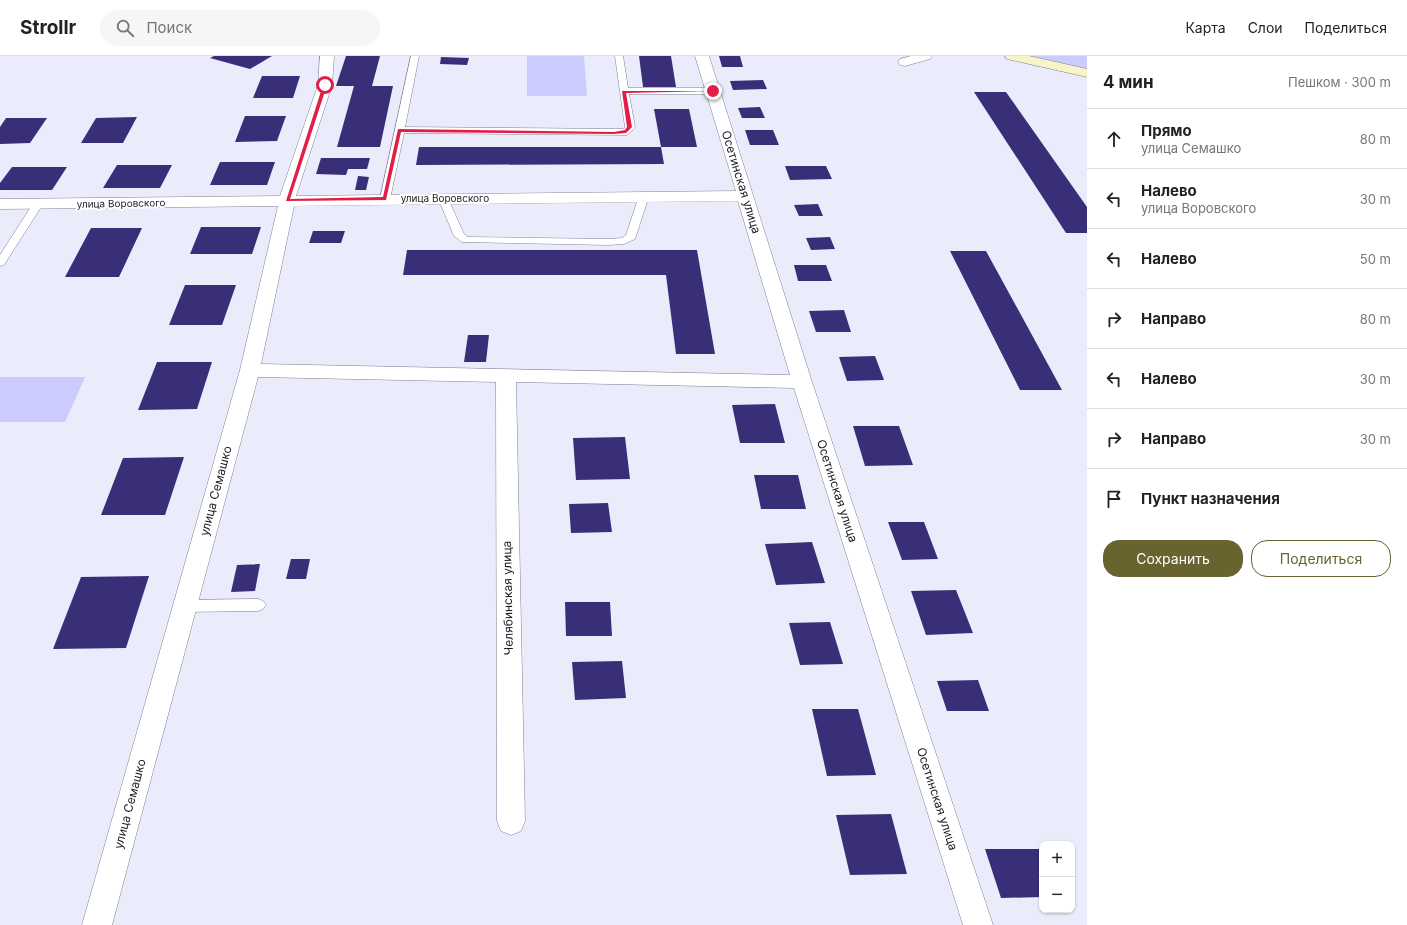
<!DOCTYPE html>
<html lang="ru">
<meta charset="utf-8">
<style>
:root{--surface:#fff;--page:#f6f6f6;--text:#222;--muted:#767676;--line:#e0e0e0;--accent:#696330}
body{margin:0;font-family:Inter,sans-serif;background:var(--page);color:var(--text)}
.controls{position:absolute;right:12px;bottom:12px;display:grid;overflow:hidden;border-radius:8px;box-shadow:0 1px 3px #0004}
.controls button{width:36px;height:36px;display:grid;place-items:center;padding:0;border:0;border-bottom:1px solid var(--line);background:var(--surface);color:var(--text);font:20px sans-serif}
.stop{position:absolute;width:12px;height:12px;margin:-9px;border:3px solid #e11d48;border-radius:50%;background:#fff}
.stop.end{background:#e11d48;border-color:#fff;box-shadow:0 1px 4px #0008}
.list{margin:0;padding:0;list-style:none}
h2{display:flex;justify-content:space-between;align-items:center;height:52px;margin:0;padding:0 16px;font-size:17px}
h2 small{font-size:13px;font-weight:400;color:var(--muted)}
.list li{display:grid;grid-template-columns:26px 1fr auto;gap:12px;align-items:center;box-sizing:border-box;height:60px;padding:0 16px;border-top:1px solid var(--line)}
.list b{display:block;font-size:15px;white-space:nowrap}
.list p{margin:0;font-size:13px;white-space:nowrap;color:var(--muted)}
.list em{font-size:13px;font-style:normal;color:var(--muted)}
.actions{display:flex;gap:8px;padding:12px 16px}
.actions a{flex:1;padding:9px 0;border:1px solid var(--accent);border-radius:16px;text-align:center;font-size:14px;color:var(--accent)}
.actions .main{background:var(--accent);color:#fff}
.icon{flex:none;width:22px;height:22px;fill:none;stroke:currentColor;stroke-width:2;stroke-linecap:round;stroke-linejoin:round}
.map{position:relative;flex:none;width:1087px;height:869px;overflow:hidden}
header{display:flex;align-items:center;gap:24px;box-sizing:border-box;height:56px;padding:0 20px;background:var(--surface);border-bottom:1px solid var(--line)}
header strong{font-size:19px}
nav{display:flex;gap:22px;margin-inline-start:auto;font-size:14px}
.search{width:280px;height:36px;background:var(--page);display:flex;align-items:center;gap:10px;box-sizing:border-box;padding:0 14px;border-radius:22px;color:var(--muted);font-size:15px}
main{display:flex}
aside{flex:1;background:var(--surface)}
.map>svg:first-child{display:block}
</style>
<header>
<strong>Strollr</strong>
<div class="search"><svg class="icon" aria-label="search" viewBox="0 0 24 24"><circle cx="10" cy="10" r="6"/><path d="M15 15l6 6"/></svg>Поиск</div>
<nav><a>Карта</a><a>Слои</a><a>Поделиться</a></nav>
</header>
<main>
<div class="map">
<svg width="1087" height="869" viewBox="0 0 1087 869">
<rect width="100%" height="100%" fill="#eaebfb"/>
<path fill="#cbcbfd" d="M527,0h57l3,40h-60z
M1005,0h82v21l-60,-13z
M0,321h85l-20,45h-65z"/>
<path fill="#392f79" d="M214,0h58l-22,13 -40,-11z
M346,0h34l-8,30h21l-13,61h-43l17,-61h-18z
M639,0h32l5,31h-33z
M719,0h21l3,11h-21z
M441,1l28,1 -2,7 -27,-1z
M262,20h38l-7,22h-40z
M763,24l4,9 -34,1 -3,-9z
M974,36h32l81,115v26h-21z
M760,51l5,11h-23l-4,-10z
M654,53h35l8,38h-36z
M245,60h41l-9,25 -42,1z
M137,61l-14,26h-42l15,-25z
M6,62h41l-17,25 -30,1v-17z
M745,74h28l6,15h-29z
M419,91h242l3,17 -248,1z
M321,102h49l-3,11h-19l-2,6 -30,-1z
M220,106h55l-8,23h-57z
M117,109h55l-12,23h-57z
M785,110h41l6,13 -42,1z
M12,111h55l-15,23h-52v-7z
M358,120l11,1 -3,13h-11z
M818,148l5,12h-24l-5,-11z
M201,171h60l-9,27h-62z
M91,172h51l-23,49h-54z
M313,175h32l-4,12h-32z
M830,181l5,12 -24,1 -5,-12z
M407,194h290l18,104h-39l-10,-79h-263z
M950,195h36l76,139h-42z
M794,209h32l6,16h-34z
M185,229h51l-14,40h-53z
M844,254l7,22h-35l-7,-21z
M468,279h21l-3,27h-22z
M875,300l9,24 -37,1 -8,-24z
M157,306h55l-15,47 -59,1z
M775,348l10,39h-45l-8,-38z
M853,370h46l14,39 -48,1z
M625,381l5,42 -54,1 -3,-42z
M184,401l-19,58h-64l22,-57z
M754,419h44l8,34h-45z
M608,447l4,29 -41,1 -2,-29z
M888,466h36l14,37 -36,1z
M812,486l13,41 -49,2 -11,-41z
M291,503h19l-4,20h-20z
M260,508l-5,27 -24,1 6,-27z
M149,520l-23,72 -73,1 28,-72z
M956,534l17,43 -47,2 -15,-44z
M565,546h45l2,34h-46z
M830,566l13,42 -43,1 -11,-42z
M622,605l4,37 -51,2 -3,-38z
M978,624l11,31h-42l-10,-30z
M812,653h46l18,66 -49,1z
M891,758l16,60 -57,1 -14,-60z
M985,793h57v48l-41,1z"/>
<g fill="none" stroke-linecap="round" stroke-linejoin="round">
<g stroke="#808193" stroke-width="1">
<path id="service" d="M411,0h8l-14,71 218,2 2,-2 -10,-71h8l5,32h85l4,3 -4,3h-84l6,33 -6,7 -3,1 -222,-2 -14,66 -5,3 -5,-3z
M644,137l5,3 -14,43 -11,5 -16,1 -146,-3 -8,-6 -16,-38 1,-2h8l17,38 4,3 140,2 14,-1 4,-3 13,-39z
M38,145l5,3 -39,61 -4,1v-11l34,-53z
M258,543l5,2 3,4 -3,4 -5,2 -74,1 -5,-2 -3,-4 3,-4 5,-2z"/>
</g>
<g stroke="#808193" stroke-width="1">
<path id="minor" d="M320,0h14l-2,29 -36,111 440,-5 -41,-135h14l103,326 181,543h-30l-169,-537 -278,-6 9,439 -4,10 -10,4 -10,-4 -4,-10 -1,-439 -238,-5 -146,548h-30l158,-555 38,-164 -278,3v-10l280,-3 38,-111zM738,145l52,174 -529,-11 33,-158z
M911,0h21l-2,3 -25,7 -5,-1 -2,-3 2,-3z"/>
</g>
<g stroke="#808193" stroke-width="1">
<path id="secondary" d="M1005,0h24l58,13v8l-80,-18z"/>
</g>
<use href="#service" fill="#fff" fill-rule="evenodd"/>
<use href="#minor" fill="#fff" fill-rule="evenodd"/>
<use href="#secondary" fill="#f9f4c8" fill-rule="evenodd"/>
</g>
<path fill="#e11d48" d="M325,27l2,2 -37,114 93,-2 15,-68 216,3 11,-2 2,-3 -5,-36h93l-89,2 6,34 -6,6 -12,1 -213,-2 -15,68 -100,1 37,-116z"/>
<g text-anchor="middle" stroke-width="4" stroke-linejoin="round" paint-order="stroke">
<g font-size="10" fill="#1c1c23" stroke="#fff">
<text x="445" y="146">улица Воровского</text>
<text transform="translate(121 147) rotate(-1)" y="4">улица Воровского</text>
</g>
<g font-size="12" fill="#1c1c23" stroke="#fff">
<text transform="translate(741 126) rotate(73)" y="4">Осетинская улица</text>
<text transform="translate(216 435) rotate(-75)" y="4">улица Семашко</text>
<text transform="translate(837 435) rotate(72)" y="4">Осетинская улица</text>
<text transform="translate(508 542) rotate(-91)" y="4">Челябинская улица</text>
<text transform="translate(937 743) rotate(72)" y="4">Осетинская улица</text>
<text transform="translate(130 748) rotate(-75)" y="4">улица Семашко</text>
</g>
</g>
</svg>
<div class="controls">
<button>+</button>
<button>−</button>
</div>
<div class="stop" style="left:325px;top:29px"></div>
<div class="stop end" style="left:713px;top:35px"></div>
</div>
<aside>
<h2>4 мин<small>Пешком · 300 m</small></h2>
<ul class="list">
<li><svg class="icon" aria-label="ahead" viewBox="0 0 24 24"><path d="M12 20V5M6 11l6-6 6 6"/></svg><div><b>Прямо</b><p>улица Семашко</p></div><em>80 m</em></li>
<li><svg class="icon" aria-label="left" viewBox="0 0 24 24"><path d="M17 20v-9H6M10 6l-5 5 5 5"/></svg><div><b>Налево</b><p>улица Воровского</p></div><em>30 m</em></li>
<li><svg class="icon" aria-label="left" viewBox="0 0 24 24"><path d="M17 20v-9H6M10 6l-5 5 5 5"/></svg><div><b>Налево</b></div><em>50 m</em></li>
<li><svg class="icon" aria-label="right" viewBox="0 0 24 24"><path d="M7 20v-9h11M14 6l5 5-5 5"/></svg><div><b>Направо</b></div><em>80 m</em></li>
<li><svg class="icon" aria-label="left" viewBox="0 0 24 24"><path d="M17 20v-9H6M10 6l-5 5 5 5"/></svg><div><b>Налево</b></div><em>30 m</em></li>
<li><svg class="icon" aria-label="right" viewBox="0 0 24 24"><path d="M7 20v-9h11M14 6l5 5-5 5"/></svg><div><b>Направо</b></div><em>30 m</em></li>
<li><svg class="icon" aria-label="arrive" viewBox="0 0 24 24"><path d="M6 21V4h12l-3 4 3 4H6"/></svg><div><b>Пункт назначения</b></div></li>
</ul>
<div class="actions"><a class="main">Сохранить</a><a>Поделиться</a></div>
</aside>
</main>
